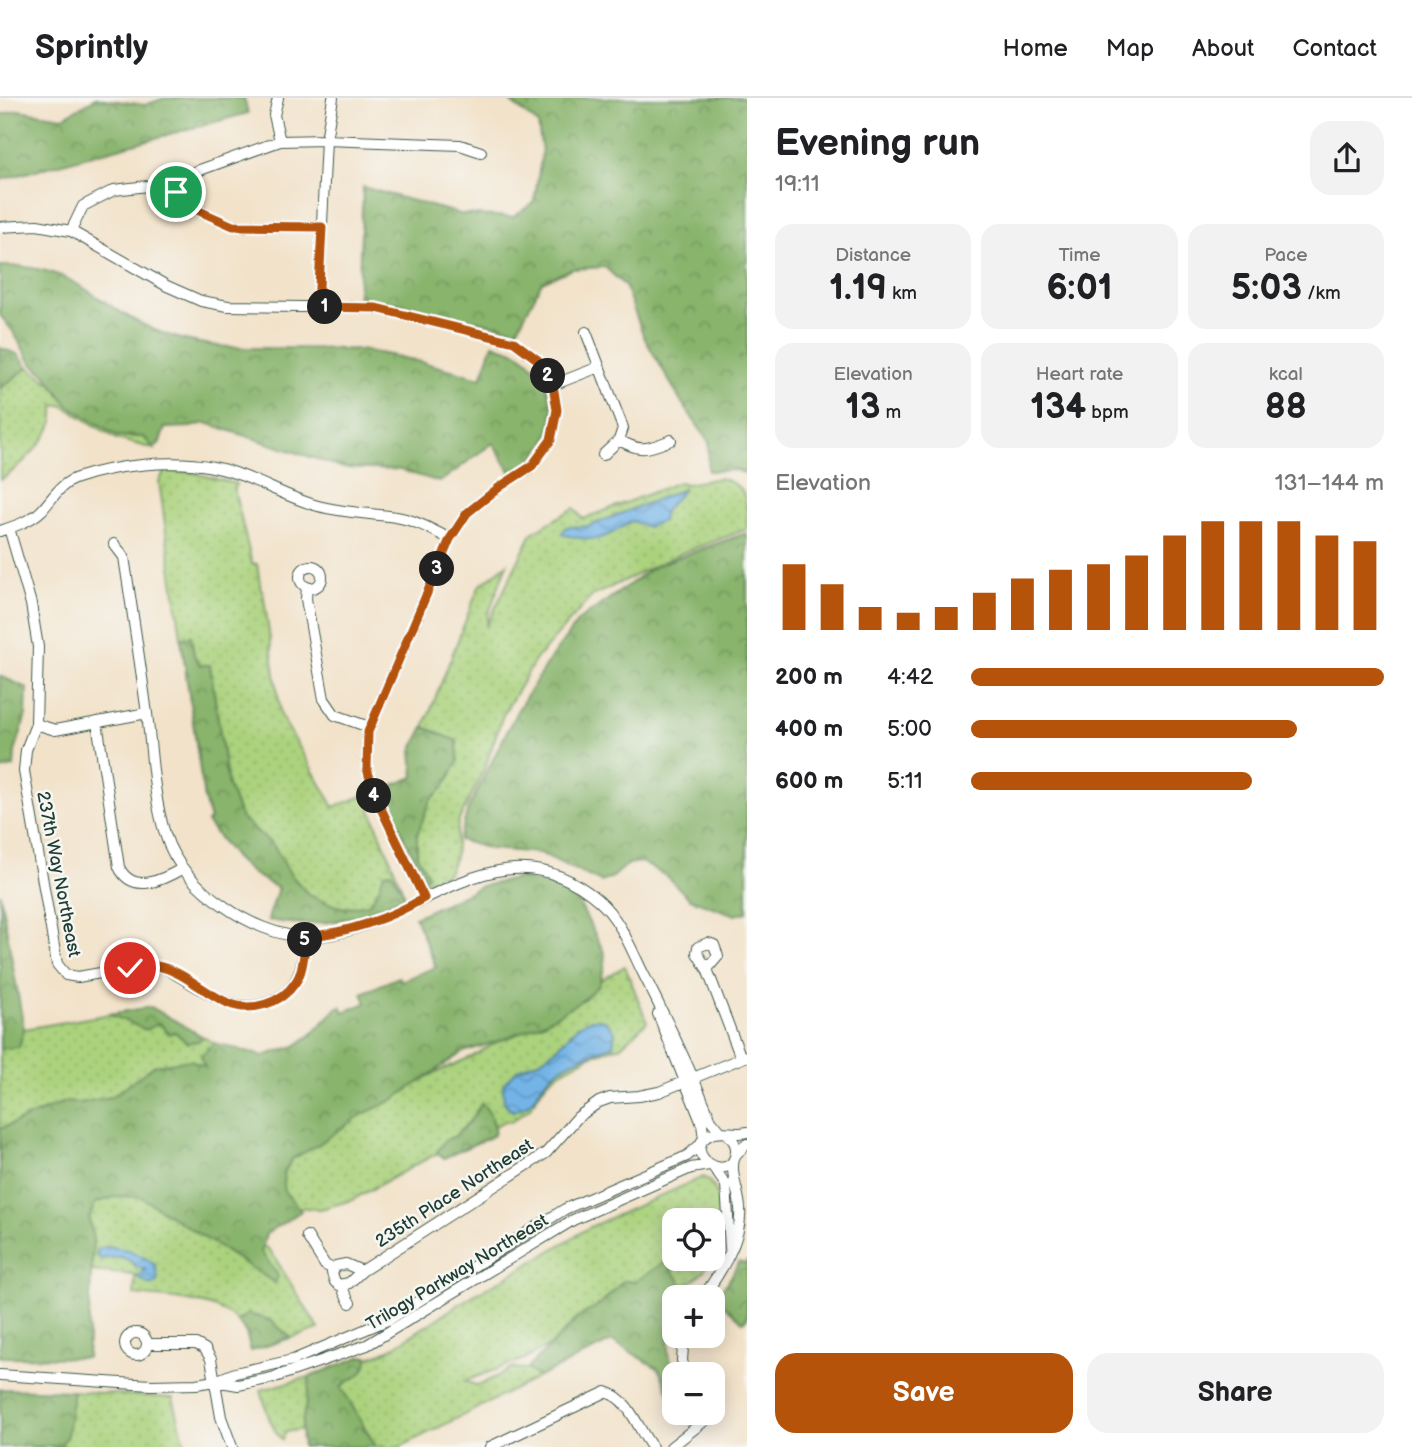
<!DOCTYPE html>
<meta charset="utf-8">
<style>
body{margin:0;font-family:"Balsamiq Sans",sans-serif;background:#f2f2f2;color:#202124;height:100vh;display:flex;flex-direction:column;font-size:26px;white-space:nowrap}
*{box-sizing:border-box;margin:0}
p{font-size:23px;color:#757577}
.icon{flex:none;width:38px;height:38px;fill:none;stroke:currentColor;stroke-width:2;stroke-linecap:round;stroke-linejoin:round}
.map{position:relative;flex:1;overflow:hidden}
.side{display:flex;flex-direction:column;background:#fff;width:665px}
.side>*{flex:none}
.controls{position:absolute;left:662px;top:1110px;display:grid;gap:14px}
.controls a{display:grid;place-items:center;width:63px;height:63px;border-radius:14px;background:#fff;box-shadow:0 4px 18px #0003;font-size:35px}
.pin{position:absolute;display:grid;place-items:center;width:60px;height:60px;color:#fff;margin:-30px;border:4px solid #fff;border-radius:50%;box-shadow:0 2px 7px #0007}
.km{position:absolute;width:35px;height:35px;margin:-18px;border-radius:50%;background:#222;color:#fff;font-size:19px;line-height:35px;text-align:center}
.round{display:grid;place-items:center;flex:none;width:74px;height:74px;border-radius:21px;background:#f2f2f2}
.overview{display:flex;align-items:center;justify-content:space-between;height:119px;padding:0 28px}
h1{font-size:38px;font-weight:700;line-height:52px}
.metrics{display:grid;grid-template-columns:repeat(3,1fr);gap:10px;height:119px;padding:7px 28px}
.metrics div{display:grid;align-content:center;border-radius:18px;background:#f2f2f2;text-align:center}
.metrics b{font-size:35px;font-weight:700}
.metrics small{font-size:19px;font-weight:400}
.metrics p{font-size:19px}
.chart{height:196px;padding:14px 28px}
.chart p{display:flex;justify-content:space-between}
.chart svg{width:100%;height:126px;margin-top:7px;stroke:#b45309;stroke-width:6}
.cta{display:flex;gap:14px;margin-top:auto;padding:14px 28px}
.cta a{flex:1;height:80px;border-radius:21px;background:#b45309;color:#fff;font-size:28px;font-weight:700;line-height:80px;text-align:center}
.cta a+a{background:#f2f2f2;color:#202124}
ul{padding:0 28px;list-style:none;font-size:23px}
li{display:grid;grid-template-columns:112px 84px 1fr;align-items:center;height:52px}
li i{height:18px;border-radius:9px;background:#b45309}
header{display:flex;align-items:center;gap:42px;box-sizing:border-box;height:98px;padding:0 35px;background:#fff;border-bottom:2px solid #e0e0e0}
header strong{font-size:33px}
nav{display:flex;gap:38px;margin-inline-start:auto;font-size:24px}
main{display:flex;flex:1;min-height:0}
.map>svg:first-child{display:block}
.green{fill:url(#green-dots);stroke:#658858;stroke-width:2}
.forest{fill:url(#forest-crowns);stroke:#547850;stroke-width:2}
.water{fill:url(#water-waves);stroke:#49788e;stroke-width:2}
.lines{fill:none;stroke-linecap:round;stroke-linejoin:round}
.minor-casing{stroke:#3f564a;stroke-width:12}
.minor{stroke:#fff;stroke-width:10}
.route-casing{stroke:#fff;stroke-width:14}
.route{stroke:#b45309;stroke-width:9}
.labels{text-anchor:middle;stroke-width:5;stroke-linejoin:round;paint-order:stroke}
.street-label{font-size:18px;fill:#1f3d34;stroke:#f6f6f2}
</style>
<header>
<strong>Sprintly</strong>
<nav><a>Home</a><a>Map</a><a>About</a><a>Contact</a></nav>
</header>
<main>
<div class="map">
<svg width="747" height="1349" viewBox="0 0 747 1349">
<defs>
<pattern id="green-dots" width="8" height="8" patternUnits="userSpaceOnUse" patternTransform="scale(1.75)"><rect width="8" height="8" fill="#abd27d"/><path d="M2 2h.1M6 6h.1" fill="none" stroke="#93b56d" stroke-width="1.8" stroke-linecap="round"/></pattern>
<pattern id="forest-crowns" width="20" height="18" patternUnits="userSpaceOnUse" patternTransform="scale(1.75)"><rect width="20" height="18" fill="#88b46c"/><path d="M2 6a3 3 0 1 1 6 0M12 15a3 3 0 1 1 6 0" fill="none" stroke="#6f945a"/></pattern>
<pattern id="water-waves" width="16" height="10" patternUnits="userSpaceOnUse" patternTransform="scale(1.75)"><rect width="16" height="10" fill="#73b4e7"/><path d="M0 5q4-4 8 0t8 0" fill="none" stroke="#5e94bc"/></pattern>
</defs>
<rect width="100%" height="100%" fill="#f6f6f2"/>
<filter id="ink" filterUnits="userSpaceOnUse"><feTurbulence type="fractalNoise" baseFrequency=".0143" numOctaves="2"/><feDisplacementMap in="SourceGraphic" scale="14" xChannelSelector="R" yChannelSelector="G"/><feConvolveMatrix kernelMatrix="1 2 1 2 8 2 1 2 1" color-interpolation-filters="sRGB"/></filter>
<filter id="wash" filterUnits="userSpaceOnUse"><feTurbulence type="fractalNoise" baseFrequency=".00686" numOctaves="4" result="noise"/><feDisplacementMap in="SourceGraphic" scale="28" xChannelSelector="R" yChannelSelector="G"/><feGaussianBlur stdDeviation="1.57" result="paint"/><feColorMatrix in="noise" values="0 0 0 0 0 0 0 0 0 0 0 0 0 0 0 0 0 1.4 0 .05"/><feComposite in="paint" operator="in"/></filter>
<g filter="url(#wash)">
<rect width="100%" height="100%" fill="#f2e2c9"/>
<path class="green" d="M28 269 53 287 68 307 118 338 144 339 154 351 117 341 62 307 54 308C54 313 55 319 53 324 46 344 17 372 0 382V285Z
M165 372 195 375 236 386 234 391 252 466H257L261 492 263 493 281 618 334 709 365 697 405 798C356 821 323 832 268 822L278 790 253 776 236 761 207 724 210 722 204 700 159 384Z
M719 380C747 387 747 399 747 431L684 454 592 498 536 561 503 617 484 672 458 724 455 759 448 775 426 784 420 781 406 727 439 635 424 629 479 488 507 466 488 517 486 529 532 435 574 410 583 421 679 384 686 386Z
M625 868 647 924 621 948 592 957 557 976 547 984 530 1010 511 1024 505 1023 428 1060 352 1102 321 1111 289 1109 278 1088 282 1056 384 998 473 958Z
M151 909 214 945 228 985 0 1054V929L24 931Z
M78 1069 205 1114 270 1152 319 1231 251 1253C249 1247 248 1238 244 1232 226 1200 167 1201 134 1197L135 1177 90 1173 76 1176Z
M703 1079C726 1091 721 1133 712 1153V1122H674V1160H709L704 1173 691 1184 590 1225 527 1260 465 1283 476 1287 482 1286 513 1270 527 1271 539 1279 400 1349H376L356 1316 320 1328 286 1334 282 1342C269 1327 266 1310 261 1292L309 1279V1284L389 1252 470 1199 519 1172 590 1129Z
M73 1293 173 1300 186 1349H20L19 1346Z"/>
<path class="forest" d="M96 0 145 7 165 0H244L248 15 0 82V17L18 12 63 19Z
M506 0H747V376L736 372 708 373 709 344 682 305 644 239 625 188 605 169 572 171 542 184 517 232 396 205 358 200 363 89 460 116 513 119 534 104 542 54 538 26Z
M0 168C76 166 90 203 150 230 215 260 286 246 356 252 398 256 439 269 481 280L493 246C500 249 507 250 514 253 546 268 564 315 544 346 536 359 525 368 512 376L493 345 440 384 400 372 344 370 206 325 191 329 165 330 160 344 154 351 144 339 118 338 68 307 45 276 31 265 14 235 0 217Z
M0 250 18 256 28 269 0 291Z
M747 435V814L735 817 690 801 666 778 641 764 628 766 613 779 601 784 540 755 490 751 459 742 468 711 517 613 548 564 578 523 657 467Z
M191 538 194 557 200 567H210L228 688 241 720 273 747 291 777 308 796 322 803 344 810 369 806 379 790 384 775 392 774 405 798C356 821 323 832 268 822L278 790 253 776 236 761 207 724 210 722 204 700 181 541Z
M0 578 27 590 26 617 15 654 14 669 0 672Z
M424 629 457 643 458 664 444 689 430 703 417 737V757L428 777 425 781 403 738 386 690 414 679 412 652Z
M520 780 565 788 581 809 605 856 604 870 599 887 584 901 545 924 508 940 463 954 393 1002 361 1017 316 1048 292 1061 283 1077 285 1094 301 1113 266 1136 261 1154 278 1178 275 1185 141 1099 118 1098 95 1105 89 1121 93 1141 87 1260 0 1259V1031L64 1004 79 1005 111 999 155 967 190 962 204 968 201 957 214 945 263 958 295 948 312 936 338 909 341 908 344 914 366 905 362 895 399 879 401 883 436 869 415 819 482 788Z
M0 795 24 931 19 949 0 951Z
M151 909 203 939 198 943 187 945 175 934 169 936 159 925 146 932 109 916Z
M482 1005C490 1015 496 1024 494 1037L444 1060 437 1054 445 1042 454 1039 469 1024Z
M747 1162V1220L743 1224 715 1199 728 1184 739 1164 745 1166Z
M666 1163 680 1183 685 1199H674V1221L668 1229 669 1256 674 1276V1307L659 1271 612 1243 539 1279 527 1271 579 1219 602 1205 623 1183H636Z
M248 1216 270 1222 290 1239 251 1253 246 1234 237 1223Z
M362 1258 369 1259C360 1286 356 1274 341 1289L376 1349H303C297 1324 310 1304 309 1279Z
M0 1291 73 1293 67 1337 61 1348 0 1349Z"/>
<path class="water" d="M684 391 664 413 662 423 648 429 632 423C602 442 599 445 565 437L562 435 566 429 589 428Z
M591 921 605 922 615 934 613 947C592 956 565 963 548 980 533 996 538 1006 512 1013L504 1004 503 986 518 971 541 962 557 950 578 928Z
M105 1149C124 1149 140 1155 155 1167L158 1181 155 1186H148L137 1179 146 1172 136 1169 131 1163 121 1159 100 1161 96 1156 98 1151Z"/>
</g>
<g filter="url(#ink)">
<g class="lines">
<g class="minor-casing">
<path id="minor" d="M278 0 274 17 280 43
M176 94 186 77 280 43 326 42 460 47 481 54
M0 129 37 127 71 133 167 188 201 203 228 208 376 210 514 244 538 262 553 287 557 311 551 342 532 368 501 388 467 415 450 441 368 634 367 670 374 696 424 800
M71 133 83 108 114 92 156 87 174 92 197 112 233 128 322 129
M318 209 326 42 333 0
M586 234 623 330 619 342 603 357
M553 287 599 269
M619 342C642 355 647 351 671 342
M9 430 31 506 38 549 36 626 26 652 24 673 57 866 66 877 78 879 146 867 165 870C181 879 216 902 232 906 242 909 254 909 264 906 299 896 302 871 306 839
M0 433C15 428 31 423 42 412 53 400 61 385 77 380 115 367 173 361 213 369 249 376 282 398 318 408 344 415 370 415 396 419 415 422 433 432 450 441
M114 446 124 459C132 511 140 563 147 616 152 655 153 697 165 736 174 766 198 791 224 808 246 824 279 839 307 839 412 837 496 715 598 802 619 820 630 848 642 873 667 922 690 971 711 1022L721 1034
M300 479a11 11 0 1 1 22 0a11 11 0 1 1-22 0Z
M307 489 306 501 324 601 335 617 369 629
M97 624 119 769C132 797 163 782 183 770
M36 626 55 632 147 615
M707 871 718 858 714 847 708 845 698 849 697 855 707 871 741 960
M658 916 702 1026 704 1041
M727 1036C733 1041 737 1046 736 1054 731 1090 679 1055 709 1037 720 1030 735 1038 747 1034
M736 1056 747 1046
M714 1070 726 1087 730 1150
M307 1138 325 1167 333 1171
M362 1173 346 1166 336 1168 332 1175 335 1184 339 1187 349 1185 362 1173 546 1055 578 1019 599 1004 610 1000 639 998 659 994 747 958
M343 1187 344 1194 350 1205
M703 1199C720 1175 743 1140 740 1110 739 1093 730 1077 734 1061
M125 1246a11 11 0 1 1 22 0a11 11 0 1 1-22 0Z
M684 1237 682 1262 685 1276
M147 1246H196L205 1251 211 1261 221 1319 232 1349
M0 1277 151 1287 196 1286 215 1283 235 1275 293 1262 390 1221 565 1111 687 1058 701 1046
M215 1283 238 1287 272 1280 367 1247 573 1122 691 1070 709 1067
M490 1349 606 1294C630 1301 637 1330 652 1349
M671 1349 708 1320 703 1314"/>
</g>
<use href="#minor" class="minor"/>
</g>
</g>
<g class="lines" filter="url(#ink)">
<g class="route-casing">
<path id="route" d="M130 870C139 868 148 866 157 868 182 872 204 895 228 905 251 915 282 905 295 885 304 873 304 853 306 839 349 834 387 822 424 800L374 696 367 670 368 634 450 441 467 415 501 388 532 368 551 342 557 312 553 287 549 280 538 262 514 244 376 210 318 209 322 129 233 128 197 112 176 94"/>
</g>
<use href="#route" class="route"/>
</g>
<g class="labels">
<g class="street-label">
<text transform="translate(59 776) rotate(79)" y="6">237th Way Northeast</text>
<text transform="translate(454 1095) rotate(-33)" y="6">235th Place Northeast</text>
<text transform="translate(457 1174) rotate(-31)" y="6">Trilogy Parkway Northeast</text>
</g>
</g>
</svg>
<div class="controls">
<a><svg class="icon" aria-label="locate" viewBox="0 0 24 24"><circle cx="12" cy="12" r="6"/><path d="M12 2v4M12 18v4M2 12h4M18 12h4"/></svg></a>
<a>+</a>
<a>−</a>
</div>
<div class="pin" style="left:176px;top:94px;background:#1e9e55"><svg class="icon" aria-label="arrive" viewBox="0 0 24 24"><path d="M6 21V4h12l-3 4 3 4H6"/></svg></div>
<div class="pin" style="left:130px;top:870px;background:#d93025"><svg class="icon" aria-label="check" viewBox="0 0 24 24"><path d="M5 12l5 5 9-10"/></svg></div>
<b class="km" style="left:325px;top:209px">1</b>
<b class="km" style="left:548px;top:278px">2</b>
<b class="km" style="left:437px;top:471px">3</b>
<b class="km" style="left:374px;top:698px">4</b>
<b class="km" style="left:305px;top:842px">5</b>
</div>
<section class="side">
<div class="overview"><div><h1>Evening run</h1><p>19:11</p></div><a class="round"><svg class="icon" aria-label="share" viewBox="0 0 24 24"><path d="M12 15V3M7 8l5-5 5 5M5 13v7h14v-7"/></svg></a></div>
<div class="metrics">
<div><p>Distance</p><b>1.19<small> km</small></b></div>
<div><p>Time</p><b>6:01</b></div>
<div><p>Pace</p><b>5:03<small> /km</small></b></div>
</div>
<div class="metrics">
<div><p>Elevation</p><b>13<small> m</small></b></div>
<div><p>Heart rate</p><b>134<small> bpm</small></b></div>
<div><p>kcal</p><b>88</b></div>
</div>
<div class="chart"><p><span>Elevation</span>131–144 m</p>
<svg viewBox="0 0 160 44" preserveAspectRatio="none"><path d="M5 44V21M15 44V28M25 44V36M35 44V38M45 44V36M55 44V31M65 44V26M75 44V23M85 44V21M95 44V18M105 44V11M115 44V6M125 44V6M135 44V6M145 44V11M155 44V13"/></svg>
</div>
<ul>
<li><b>200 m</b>4:42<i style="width:100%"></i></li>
<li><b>400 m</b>5:00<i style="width:79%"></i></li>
<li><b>600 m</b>5:11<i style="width:68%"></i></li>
</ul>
<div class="cta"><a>Save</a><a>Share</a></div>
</section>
</main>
